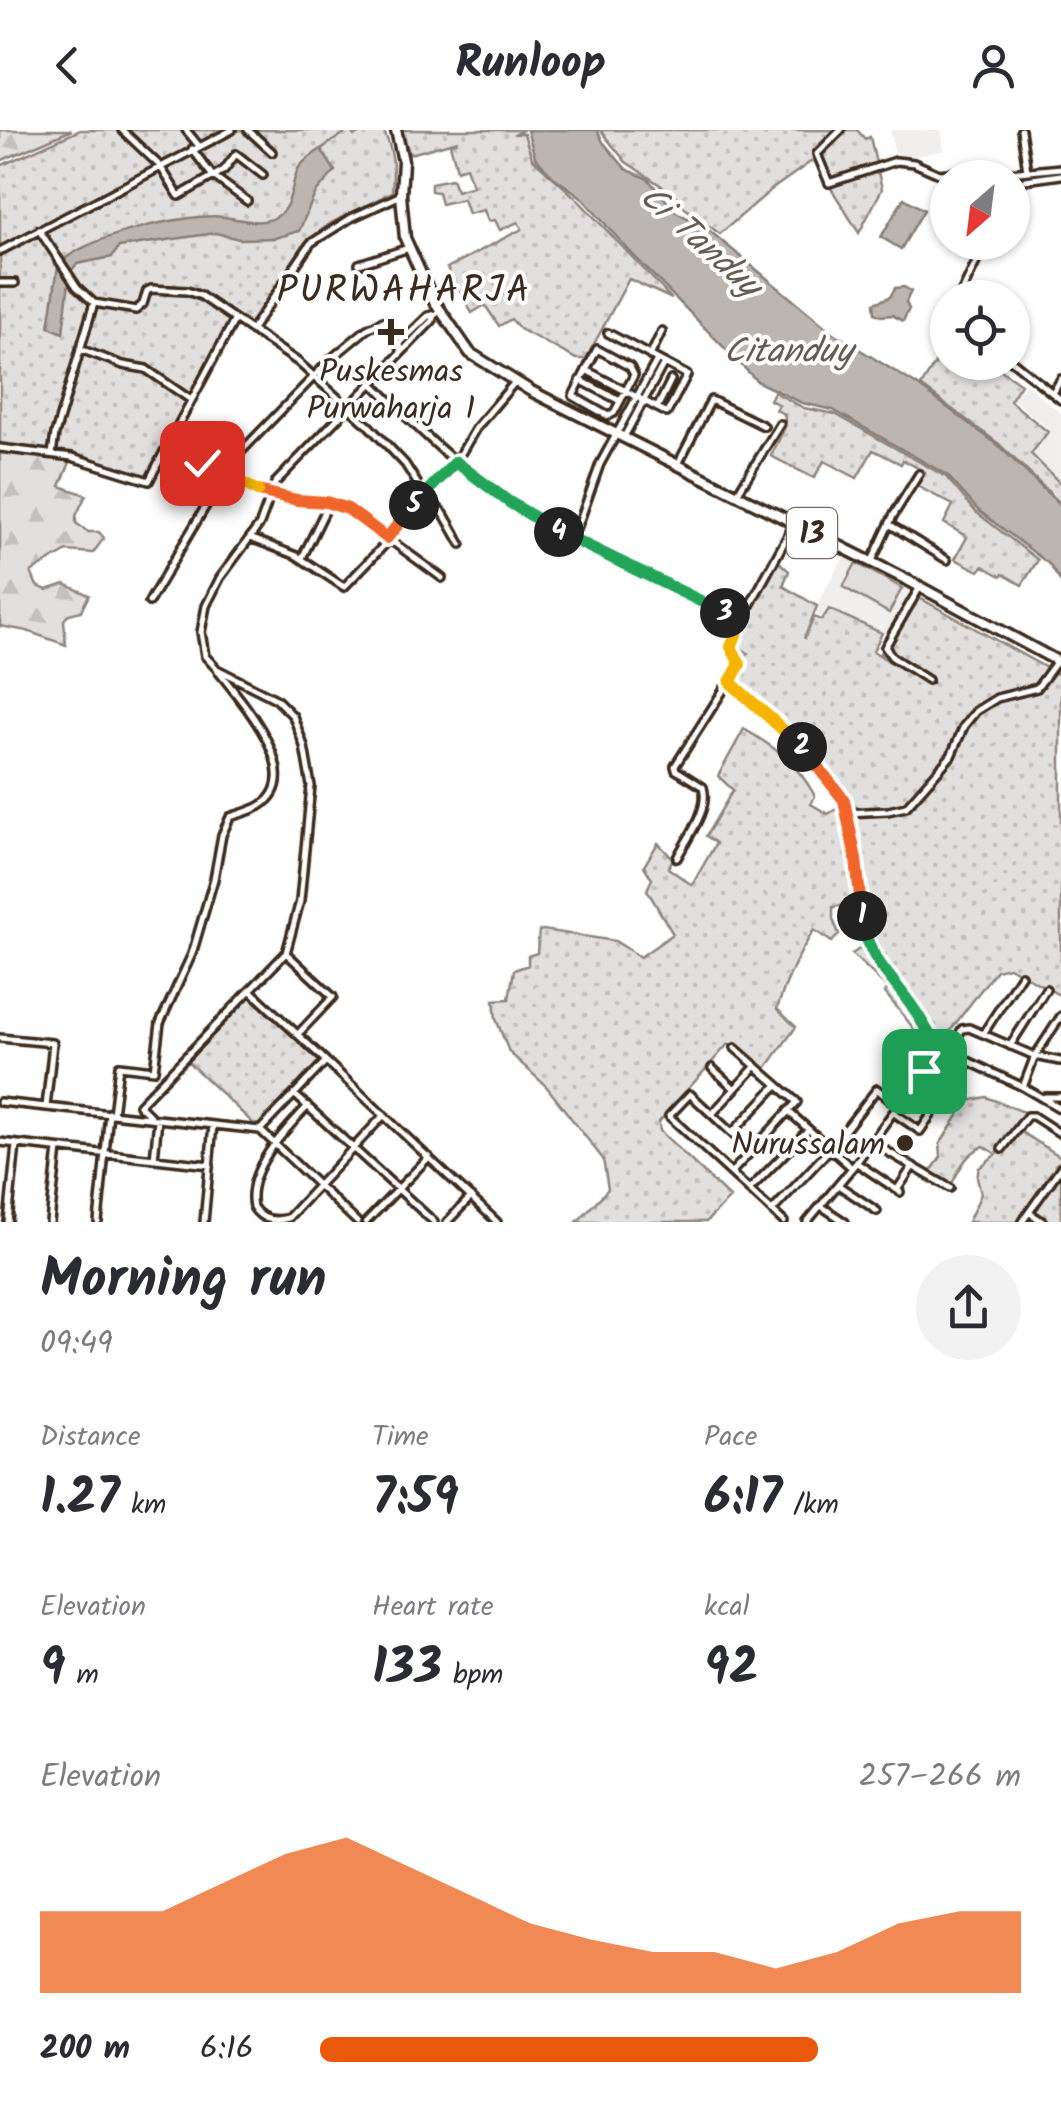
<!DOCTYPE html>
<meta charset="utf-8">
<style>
body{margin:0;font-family:Kalam,sans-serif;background:#f2f2f3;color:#2b2b33;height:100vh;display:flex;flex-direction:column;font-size:38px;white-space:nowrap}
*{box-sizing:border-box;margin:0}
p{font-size:32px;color:#7c7c81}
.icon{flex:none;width:55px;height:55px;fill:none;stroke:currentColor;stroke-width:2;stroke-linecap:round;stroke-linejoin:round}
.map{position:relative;height:1092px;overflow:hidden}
.panel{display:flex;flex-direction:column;background:#fff;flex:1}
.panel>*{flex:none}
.needle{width:65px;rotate:208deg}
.controls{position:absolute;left:930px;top:30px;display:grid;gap:20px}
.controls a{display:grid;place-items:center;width:100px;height:100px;border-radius:50%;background:#fff;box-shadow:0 2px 8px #0004;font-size:50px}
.pin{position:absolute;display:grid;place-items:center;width:85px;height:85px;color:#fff;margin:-42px;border-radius:20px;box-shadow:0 5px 15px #0006}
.km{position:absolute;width:50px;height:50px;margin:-25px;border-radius:50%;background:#222;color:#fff;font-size:28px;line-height:50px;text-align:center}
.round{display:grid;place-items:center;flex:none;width:105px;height:105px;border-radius:52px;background:#f2f2f3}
.overview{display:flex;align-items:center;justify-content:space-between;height:170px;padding:0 40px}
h1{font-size:55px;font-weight:700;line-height:75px}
.figures{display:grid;grid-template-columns:repeat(3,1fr);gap:15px;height:170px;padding:10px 40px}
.figures div{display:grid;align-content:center}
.figures b{font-size:50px;font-weight:700}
.figures small{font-size:28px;font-weight:400}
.figures p{font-size:28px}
.chart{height:280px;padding:20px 40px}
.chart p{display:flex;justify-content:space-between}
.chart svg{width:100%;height:180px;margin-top:10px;fill:#ea580c;opacity:.7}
ul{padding:0 40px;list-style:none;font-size:32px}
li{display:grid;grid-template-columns:160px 120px 1fr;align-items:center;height:75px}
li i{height:25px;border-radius:12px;background:#ea580c}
header{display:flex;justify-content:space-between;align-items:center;height:130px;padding:0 40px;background:#fff;font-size:45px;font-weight:700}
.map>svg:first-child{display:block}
.built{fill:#f1efee}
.grass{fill:url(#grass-dots);stroke:#8e857e;stroke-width:2.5}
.forest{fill:url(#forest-firs);stroke:#8e857e;stroke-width:2.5}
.garden{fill:#e2e0de;stroke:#8e857e;stroke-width:2.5}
.water{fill:#bcb6b3;stroke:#887e77;stroke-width:2.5}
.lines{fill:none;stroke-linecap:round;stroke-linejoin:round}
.stream{stroke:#887e77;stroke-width:2.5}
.minor-casing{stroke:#3b2a1e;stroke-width:12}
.trunk-casing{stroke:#3b2a1e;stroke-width:15}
.minor{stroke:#fff;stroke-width:5}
.trunk{stroke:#fff;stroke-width:8}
.split-1-casing{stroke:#fff;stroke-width:20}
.split-2-casing{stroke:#fff;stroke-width:20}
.split-3-casing{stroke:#fff;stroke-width:20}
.split-4-casing{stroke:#fff;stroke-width:20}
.split-5-casing{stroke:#fff;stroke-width:20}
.split-6-casing{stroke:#fff;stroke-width:20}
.split-7-casing{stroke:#fff;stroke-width:20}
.split-1{stroke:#22a559;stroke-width:12}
.split-2{stroke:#f0652b;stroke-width:12}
.split-3{stroke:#f5b400;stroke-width:12}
.split-4{stroke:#22a559;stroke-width:12}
.split-5{stroke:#22a559;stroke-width:12}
.split-6{stroke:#f0652b;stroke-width:12}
.split-7{stroke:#f5b400;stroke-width:12}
.poi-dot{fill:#3b2a1e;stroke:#fff;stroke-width:4}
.labels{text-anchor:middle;stroke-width:8;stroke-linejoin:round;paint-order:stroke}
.shield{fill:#fff;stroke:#766a62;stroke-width:2.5}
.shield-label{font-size:30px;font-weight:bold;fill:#3b2a1e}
.poi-label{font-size:32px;fill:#3b2a1e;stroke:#fff}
.water-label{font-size:35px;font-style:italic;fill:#685b52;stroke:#fff}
.quarter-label{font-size:38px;letter-spacing:2.5px;fill:#3b2a1e;stroke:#fff}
</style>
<header><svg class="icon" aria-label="back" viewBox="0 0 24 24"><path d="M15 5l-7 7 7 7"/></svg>Runloop<svg class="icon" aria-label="person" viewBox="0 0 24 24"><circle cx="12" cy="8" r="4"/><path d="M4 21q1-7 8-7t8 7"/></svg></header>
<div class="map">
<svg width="1061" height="1092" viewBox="0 0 1061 1092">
<defs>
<pattern id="grass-dots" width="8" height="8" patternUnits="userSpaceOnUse" patternTransform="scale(2.5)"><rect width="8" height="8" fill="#e2e0de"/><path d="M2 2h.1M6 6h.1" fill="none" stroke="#c3c0be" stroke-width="1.8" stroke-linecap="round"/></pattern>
<pattern id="forest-firs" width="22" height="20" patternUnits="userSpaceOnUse" patternTransform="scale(2.5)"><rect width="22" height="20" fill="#e2e0de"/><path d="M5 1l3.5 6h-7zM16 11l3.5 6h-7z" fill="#c3c0be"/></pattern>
</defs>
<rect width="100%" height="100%" fill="#fff"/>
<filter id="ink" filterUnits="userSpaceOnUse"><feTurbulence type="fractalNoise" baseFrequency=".01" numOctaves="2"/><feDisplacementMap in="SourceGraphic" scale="20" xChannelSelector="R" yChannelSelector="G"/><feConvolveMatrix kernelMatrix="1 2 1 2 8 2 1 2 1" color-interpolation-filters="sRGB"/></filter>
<g filter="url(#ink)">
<path class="built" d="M890 0H941L944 20 896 31Z
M1026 254 1061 283V351L1033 324 1051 301 1013 269Z
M844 425 916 460 890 504 830 480 824 488 813 483Z"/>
<path class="grass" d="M80 0H350L354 6 368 0H383C394 21 394 38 392 62L331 93 305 112 251 195 235 185 196 254 148 348 72 324 0 316V36Z
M401 0H523L516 4H524L532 28 576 68 672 169 629 149 586 229H576L520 199 511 189 499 196 485 175 472 183 447 138 522 99 518 92 500 100 495 90 488 91 484 80 468 84 463 69 441 74 438 62 431 61V53L452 49 457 61 473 56 466 37 457 40 450 14 458 11 410 24Z
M600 0H857L865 9 870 7 882 59 859 103 829 55 819 26 771 60 720 104 685 78 675 65 626 32Z
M947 214 948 232 991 233 1021 254 1010 271 1048 302 1031 324 1061 354V374L999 314 921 256Z
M774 262 804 278 835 284 946 347 976 382 1038 430 1022 455 1003 444 1001 446 983 436 979 441 955 429 967 407 944 393 953 375 917 356 925 342 903 330 901 334 873 320 857 348 824 331 814 348 771 326 786 295 784 284 776 280 779 275 770 270Z
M778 431 789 441 783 456 817 476 804 509 814 487 822 490 829 479 882 503 873 521 893 534 880 523 914 465 1061 546V866L1009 837 996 840 947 905 916 901 885 863 888 858 852 824 870 812 859 728 846 669 798 608 732 549 748 523 731 511Z
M744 599C776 618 797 633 815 666L811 674 828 684 840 677 858 773 833 777V789L839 804 832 812 814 800C797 826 786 850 777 879L796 897 762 944 728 914 659 992 660 1001 730 1068 706 1092H577L608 1059 603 1029 546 956 509 922 496 889 494 870 509 869 514 840 528 835V826L537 823 539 801 543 800 615 811 640 827 673 804 647 760 652 749 644 736 658 713 673 729 668 738 692 755 716 713 706 706 733 660 718 646Z
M249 866 319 931 257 997 187 931Z
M986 967 1029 984 1020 1001 1061 1027V1092H968L981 1064 977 1047 979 1038 996 1024 984 1016C965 1024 960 1038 951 1056L929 1044 941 1027 940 1014 967 971Z"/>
<path class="forest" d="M0 0H72L0 31Z
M0 322 71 330 60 356 86 365 76 386V393L88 402H99L104 408 93 423 67 421 31 442 37 456 47 460 65 454 89 465 81 481 69 484 64 490 66 515 27 501 0 496Z"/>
<path class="garden" d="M856 433 902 458 889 483 843 457Z"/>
<path class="water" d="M527 0H597L603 12 626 39 648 49 676 82 705 97 833 203 917 255 998 315 1061 376V452L1049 434 978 380 947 345 833 280 802 273 758 252 633 125 580 66 552 46 535 27Z
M321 19 335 41 315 64 299 101 275 108 239 109 216 103 119 117 112 127 77 134 70 142 63 203 49 197 58 136C77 108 189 82 224 87 241 89 259 96 276 87 292 78 291 54 298 39 302 31 313 25 321 19Z
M904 68 924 80 901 119 881 107Z
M904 157 911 161 906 172 909 179 903 191 892 185 881 186 875 183 874 173 890 167 895 158Z"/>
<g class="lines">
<path class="stream" d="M321 19 349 0"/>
<g class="minor-casing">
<path id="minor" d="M122 0 160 36 179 66 224 40 236 24 263 45
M186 0 199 16
M248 0 272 22
M841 0 817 24 829 53 896 31 914 33 939 44 996 38 1008 43 1061 38
M1021 0 1027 41
M192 19 212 45 247 71
M1025 50 1061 45
M39 100 77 157 94 173
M0 121 232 0
M359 134 409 118
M0 153H15
M959 168 980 124
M94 173 136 180 143 174 147 161 151 159 187 161 201 166 298 232 368 295 405 334 424 364 444 384 461 414
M252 199 311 113 351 88 401 65
M80 219 123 235 146 239 191 270
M597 219 630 237 634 245 614 283 608 286 573 266Z
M401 222 400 213 428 186 436 184
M650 226 662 201
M1012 231 1061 270
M586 240 667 283 687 245 608 203
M580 250 620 271
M371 252C419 300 470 350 528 385 596 427 670 457 742 490
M1053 263 1061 249
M657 278 671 250
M624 307 664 233
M168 314 235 189
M0 318 72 327 149 351 168 314 255 361 297 370 326 372 348 379 442 448
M52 324 55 304 94 173
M678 334 711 270 764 296
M737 364 780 294
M889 394 947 430
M250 408 297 426 344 457 388 411
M387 408 456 332 476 298 515 252
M573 410 600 334 657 230
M302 428 329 373
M871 433 893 386 919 344
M920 457 885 517 892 527 928 550
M149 472 233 330 332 228 367 199 383 191
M730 552 796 610 844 670 856 729 866 814 912 875 940 923
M846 683 888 681 906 677 951 626 964 596 976 581 997 568 1037 558 1057 531
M677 728C687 708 710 680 703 657L676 640 675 636 740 534 731 517 742 490 794 394
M286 823 333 867 298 904
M251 861 326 931
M983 904 1021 845
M0 908 53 913 46 977
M1010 916 1046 859
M950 921 962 899 969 898 1035 926 1023 957
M1060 931 1035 926 1061 886
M712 938 735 959
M294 964 434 1092
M1045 967H1061
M0 972 260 1000 357 1092
M308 976C285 1000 245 1041 253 1077 261 1090 274 1092 288 1088L384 985
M788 981 852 1038
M894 983 920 1001 968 931
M113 984 119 936 154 940 160 893 192 824 214 749 222 705 230 687C239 684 251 681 260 676 309 646 240 569 218 541
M712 984 756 936
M152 988 139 975 286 823 300 771 311 656 304 616 293 586 276 569 217 539 205 526 201 502 206 476 220 448 260 394 275 353 432 191 434 185
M260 1000 326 931 497 1092
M732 1003 777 955
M0 1012 210 1035
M871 1012 950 1058
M1002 1019 1027 986H1033L1061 1004
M751 1021 690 964 669 986 784 1092
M154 1029 158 989
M857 1033 900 1062
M731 1043 797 972 735 918
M838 1055 877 1081
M749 1060 808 1000
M897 1060 913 1036
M821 1076 845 1092
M772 1081 830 1019 877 959 898 977
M1030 1083 1043 1092
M8 1092 16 1015
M50 1092 58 1019
M98 1092 109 983
M204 1092 213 995
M366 1092 429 1027
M447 1092 471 1067
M807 1092 856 1033 933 928 949 922 1023 957 1061 979
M1022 1092 1061 1037"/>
</g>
<g class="trunk-casing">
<path id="trunk" d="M396 0 403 31 401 65 405 108 432 168 470 223 531 261 909 451 1061 533"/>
</g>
<use href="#minor" class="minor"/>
<use href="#trunk" class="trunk"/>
</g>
</g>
<g class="lines" filter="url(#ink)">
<g class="split-1-casing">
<path id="split-1" d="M862 786C866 827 889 843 911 875 922 890 931 907 940 924L924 941"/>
</g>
<g class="split-2-casing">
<path id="split-2" d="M802 617 844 670 856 729 862 786"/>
</g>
<g class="split-3-casing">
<path id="split-3" d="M725 483 742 490 731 517 740 534 730 552 802 617"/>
</g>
<g class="split-4-casing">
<path id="split-4" d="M559 402 725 483"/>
</g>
<g class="split-5-casing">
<path id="split-5" d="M414 375 456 332 509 372 559 402"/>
</g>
<g class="split-6-casing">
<path id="split-6" d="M258 361 297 370 326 372 348 379 387 408 414 375"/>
</g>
<g class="split-7-casing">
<path id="split-7" d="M202 333 258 361"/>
</g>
<use href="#split-1" class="split-1"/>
<use href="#split-2" class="split-2"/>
<use href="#split-3" class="split-3"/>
<use href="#split-4" class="split-4"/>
<use href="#split-5" class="split-5"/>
<use href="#split-6" class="split-6"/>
<use href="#split-7" class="split-7"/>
</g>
<g class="poi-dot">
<path d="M386 187h10v10h10v10h-10v10h-10v-10h-10v-10h10z"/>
<circle cx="905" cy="1013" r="10"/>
</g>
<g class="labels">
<rect class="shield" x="787" y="378" width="50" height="50" rx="8"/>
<g class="shield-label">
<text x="812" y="413">13</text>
</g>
<g class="poi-label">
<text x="391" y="251">Puskesmas<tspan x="391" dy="37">Purwaharja 1</tspan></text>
<text x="885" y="1024" text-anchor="end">Nurussalam</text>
</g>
<g class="water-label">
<text transform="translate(701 110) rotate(42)" y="12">Ci Tanduy</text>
<text x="788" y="232">Citanduy</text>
</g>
<g class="quarter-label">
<text x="404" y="172">PURWAHARJA</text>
</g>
</g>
</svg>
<div class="controls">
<a><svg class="needle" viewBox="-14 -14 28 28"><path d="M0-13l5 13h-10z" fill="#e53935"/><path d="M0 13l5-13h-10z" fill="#7c7c81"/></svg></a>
<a><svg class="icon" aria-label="locate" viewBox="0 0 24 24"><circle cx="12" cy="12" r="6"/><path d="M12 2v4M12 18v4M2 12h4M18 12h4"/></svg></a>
</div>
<div class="pin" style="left:924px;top:941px;background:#1e9e55"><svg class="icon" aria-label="arrive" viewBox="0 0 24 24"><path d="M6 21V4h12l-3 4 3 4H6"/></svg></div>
<div class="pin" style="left:202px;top:333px;background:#d93025"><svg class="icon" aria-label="check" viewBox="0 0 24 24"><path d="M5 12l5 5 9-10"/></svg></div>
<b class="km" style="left:862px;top:786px">1</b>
<b class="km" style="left:802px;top:617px">2</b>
<b class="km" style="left:725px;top:483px">3</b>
<b class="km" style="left:559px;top:402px">4</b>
<b class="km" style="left:414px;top:375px">5</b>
</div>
<section class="panel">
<div class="overview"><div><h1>Morning run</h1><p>09:49</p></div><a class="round"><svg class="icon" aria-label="share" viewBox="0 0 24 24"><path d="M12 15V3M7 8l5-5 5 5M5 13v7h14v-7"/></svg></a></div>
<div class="figures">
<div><p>Distance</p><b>1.27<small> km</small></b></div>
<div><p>Time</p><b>7:59</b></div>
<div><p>Pace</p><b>6:17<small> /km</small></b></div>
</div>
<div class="figures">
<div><p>Elevation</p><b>9<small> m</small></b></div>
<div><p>Heart rate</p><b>133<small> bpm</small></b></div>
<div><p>kcal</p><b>92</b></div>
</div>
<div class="chart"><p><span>Elevation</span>257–266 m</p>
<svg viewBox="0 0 160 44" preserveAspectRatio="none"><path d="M0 44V24L10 24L20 24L30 17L40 10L50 6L60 13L70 20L80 27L90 31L100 34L110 34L120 38L130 34L140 27L150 24L160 24V44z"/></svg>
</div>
<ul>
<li><b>200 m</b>6:16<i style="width:71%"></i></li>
</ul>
</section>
